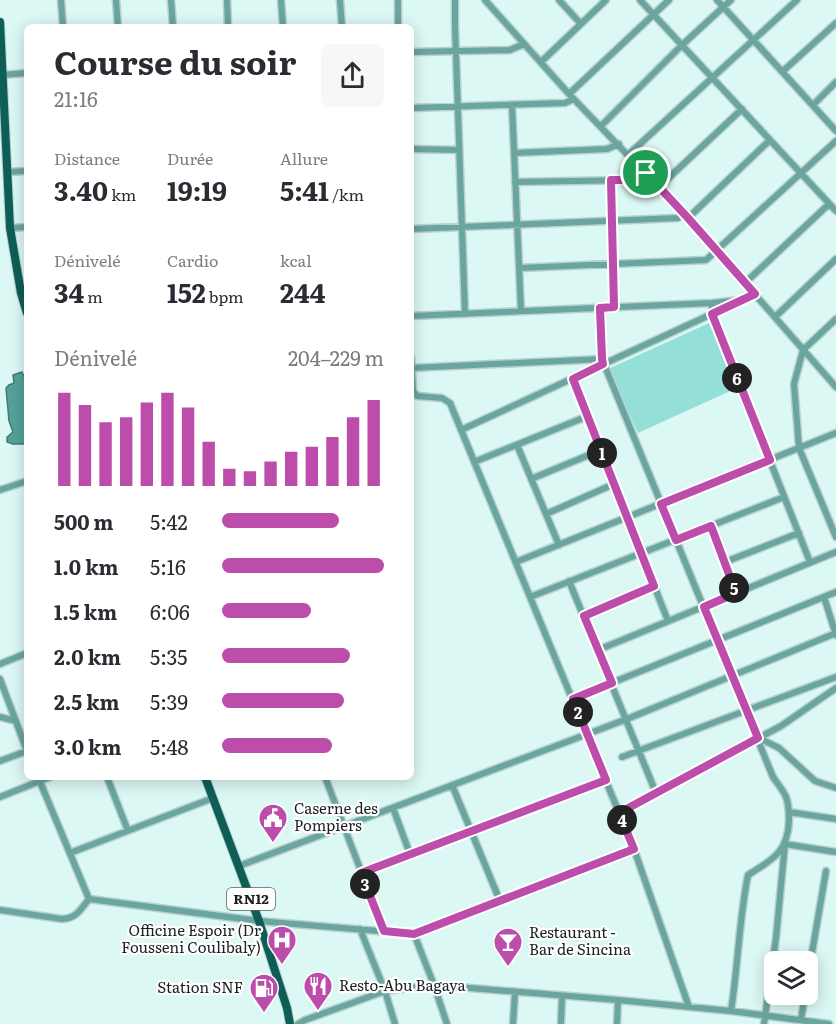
<!DOCTYPE html>
<html lang="fr">
<meta charset="utf-8">
<style>
body{margin:0;font-family:Literata,serif;background:#f7f7f7;color:#2b2b33;height:100vh;display:flex;flex-direction:column;font-size:22px;white-space:nowrap}
*{box-sizing:border-box;margin:0}
p{font-size:20px;color:#7c7c81}
.icon{flex:none;width:33px;height:33px;fill:none;stroke:currentColor;stroke-width:2;stroke-linecap:round;stroke-linejoin:round}
.map{position:relative;flex:1;overflow:hidden}
.sheet{position:absolute;left:24px;top:24px;width:390px;height:756px;display:flex;flex-direction:column;background:#fff;border-radius:9px;box-shadow:0 3px 15px #0003}
.sheet>*{flex:none}
.tools{position:absolute;left:764px;top:951px;display:grid;gap:12px}
.tools a{display:grid;place-items:center;width:54px;height:54px;border-radius:9px;background:#fff;box-shadow:0 3px 15px #0003;font-size:30px}
.pin{position:absolute;display:grid;place-items:center;width:51px;height:51px;color:#fff;margin:-26px;border:3px solid #fff;border-radius:50%;box-shadow:0 2px 6px #0007}
.km{position:absolute;width:30px;height:30px;margin:-15px;border-radius:50%;background:#222;color:#fff;font-size:16px;line-height:30px;text-align:center}
.round{display:grid;place-items:center;flex:none;width:63px;height:63px;border-radius:9px;background:#f7f7f7}
.overview{display:flex;align-items:center;justify-content:space-between;height:102px;padding:0 30px}
h1{font-size:33px;font-weight:700;line-height:45px}
.stats{display:grid;grid-template-columns:repeat(3,1fr);gap:9px;height:102px;padding:6px 30px}
.stats div{display:grid;align-content:center}
.stats b{font-size:26px;font-weight:700}
.stats small{font-size:16px;font-weight:400}
.stats p{font-size:16px}
.chart{height:168px;padding:12px 30px}
.chart p{display:flex;justify-content:space-between}
.chart svg{width:100%;height:108px;margin-top:6px;stroke:#bc4daa;stroke-width:6}
ul{padding:0 30px;list-style:none;font-size:20px}
li{display:grid;grid-template-columns:96px 72px 1fr;align-items:center;height:45px}
li i{height:15px;border-radius:8px;background:#bc4daa}
.map>svg:first-child{display:block}
.green{fill:#94e0d8}
.water{fill:#53a29a;stroke:#417c76;stroke-width:1.5}
.lines{fill:none;stroke-linecap:round;stroke-linejoin:round}
.minor-casing{stroke:#b9d1ce;stroke-width:9}
.major-casing{stroke:#b9d1ce;stroke-width:10}
.minor{stroke:#6aa59f;stroke-width:6}
.major{stroke:#0f5d57;stroke-width:8}
.route-casing{stroke:#fff;stroke-width:12}
.route{stroke:#bc4daa;stroke-width:8}
.labels{text-anchor:middle;stroke-width:4.5;stroke-linejoin:round;paint-order:stroke}
.shield{fill:#fefefe;stroke:#5d6463;stroke-width:1.5}
.shield-label{font-size:14px;font-weight:bold;fill:#182221}
.poi-label{font-size:15px;fill:#182221;stroke:#fefefe;text-anchor:start}
</style>
<div class="map">
<svg width="836" height="1024" viewBox="0 0 836 1024">
<rect width="100%" height="100%" fill="#dcf8f4"/>
<path class="green" d="M709 323 739 387 638 433 608 369Z"/>
<path class="water" d="M22 372C28 384 27 388 25 400 25 406 26 405 27 410 29 421 27 433 24 444H13L7 442V437L13 432 9 421 6 388 9 385 14 383 13 375Z"/>
<g class="lines">
<g class="minor-casing">
<path id="minor" d="M61 0 63 27
M116 0 118 27
M171 0 173 27
M227 0 228 27
M281 0 283 27
M340 0 342 27
M398 0V27
M455 0V26L465 314
M485 0 569 94 688 218 836 387
M559 0 581 24
M640 0 836 211
M717 0 836 131
M411 52 510 50 524 44
M541 62 606 0
M782 72 836 23
M2 75 27 73
M569 94 669 0
M512 105 521 311
M813 105 836 82
M411 108 565 103 574 99
M601 126 682 45 731 0
M411 149 459 150
M514 153 607 149 619 144
M629 154 797 0
M7 172 27 171
M611 180 614 307
M515 182 635 180 646 173
M659 187 742 109
M688 218 770 140
M10 228 27 227
M411 229 678 218
M519 268 706 260 836 141
M745 283 829 204
M712 303V314L810 562
M600 308 602 359 604 364 773 777C777 783 783 790 786 797 789 804 789 813 789 821 788 852 772 860 748 875 739 920 738 966 731 1011
M411 316 712 303 741 300
M775 317 836 259
M836 319 803 350 794 384 799 448 836 537
M411 357 413 391 417 396 442 398 450 403 634 849 689 1007
M411 368 603 359
M573 379 668 621
M461 430 755 294
M517 445 559 545
M474 462 588 416
M531 479 601 450
M0 490 27 481
M546 514 614 484
M711 526 736 593
M516 562 836 433
M725 562 799 533
M569 581 656 793
M530 597 784 497
M824 597 836 635
M584 616 654 586
M598 650 836 552
M0 664 27 653
M0 679 27 751
M572 699 836 592
M0 717 16 721
M759 738 779 748 815 781 836 788
M622 757 836 677
M0 761 27 751
M38 777 89 899
M107 777 128 831
M325 777 384 931
M452 785 500 901
M0 797 50 777
M393 808 410 854
M789 812 836 819
M619 813 781 726 836 688
M70 853 213 798
M239 866 627 719 836 633
M361 872 606 780
M89 899 259 921 414 934 634 849
M0 910 62 919C77 918 80 910 89 899
M360 929 385 991 395 1024
M414 934 434 985 447 1024
M807 982 826 871
M801 1020 805 994
M298 1024 305 1020 385 991 434 985 618 1000 731 1011 829 1024
M513 1024 515 992
M561 1024 562 996
M617 1024 618 1000
M764 1024 776 938 785 844 836 852"/>
</g>
<g class="major-casing">
<path id="major" d="M0 22 10 228 21 293 27 313
M205 777 259 921 287 1008 290 1024"/>
</g>
<use href="#minor" class="minor"/>
<use href="#major" class="major"/>
</g>
<g class="lines">
<g class="route-casing">
<path id="route" d="M646 173 688 218 755 294 712 314 770 460 661 504 676 540 711 526 736 593 704 607 758 738 619 813 634 849 414 934 384 931 361 873 606 780 573 699 612 683 584 616 654 586 573 379 603 364 602 359 600 308 614 307 611 180H635Z"/>
</g>
<use href="#route" class="route"/>
</g>
<defs>
<g id="civic-pin" transform="scale(1.5)"><path d="M0 17L-7.5 6A9.5 9.5 0 1 1 7.5 6Z" fill="#bc4daa" stroke="#fefefe"/><path d="M-.6-6.5H3V-4.5H.6V-3L4-1V1h2V6H-6V1h2V-1L-.6-3ZM-1.2 2.5V6h2.4V2.5Z" fill="#fff"/></g>
<g id="hospital-pin" transform="scale(1.5)"><path d="M0 17L-7.5 6A9.5 9.5 0 1 1 7.5 6Z" fill="#bc4daa" stroke="#fefefe"/><path d="M-5-5h3v3.5h4V-5h3V5h-3V1.5h-4V5h-3Z" fill="#fff"/></g>
<g id="bar-pin" transform="scale(1.5)"><path d="M0 17L-7.5 6A9.5 9.5 0 1 1 7.5 6Z" fill="#bc4daa" stroke="#fefefe"/><path d="M-6-5H6L.8 .8V4.5H3.5V6h-7V4.5H-.8V.8Z" fill="#fff"/></g>
<g id="restaurant-pin" transform="scale(1.5)"><path d="M0 17L-7.5 6A9.5 9.5 0 1 1 7.5 6Z" fill="#bc4daa" stroke="#fefefe"/><path d="M-5-6h1v4h1v-4h1v4h1v-4h1v5L-1.5 .5V6h-2V.5L-5-1ZM5-6V6H3V1.5H1.5Q1.5-4 5-6Z" fill="#fff"/></g>
<g id="fuel-pin" transform="scale(1.5)"><path d="M0 17L-7.5 6A9.5 9.5 0 1 1 7.5 6Z" fill="#bc4daa" stroke="#fefefe"/><path d="M-5.5-6h7V0h2V4h1.3V-2.5L3-4.5l.8-.8L6-3V5H2.5V1h-1V6h-7ZM-4.2-4.7v3.2H.2V-4.7Z" fill="#fff"/></g>
</defs>
<g fill-rule="evenodd">
<use href="#civic-pin" x="273" y="818"/>
<use href="#hospital-pin" x="282" y="940"/>
<use href="#bar-pin" x="508" y="942"/>
<use href="#restaurant-pin" x="318" y="986"/>
<use href="#fuel-pin" x="264" y="988"/>
</g>
<g class="labels">
<rect class="shield" x="227" y="888" width="48" height="22" rx="4.5"/>
<g class="shield-label">
<text x="251" y="904">RN12</text>
</g>
<g class="poi-label">
<text x="294" y="814">Caserne des<tspan x="294" dy="17">Pompiers</tspan></text>
<text x="261" y="936" text-anchor="end">Officine Espoir (Dr<tspan x="261" dy="17">Fousseni Coulibaly)</tspan></text>
<text x="529" y="938">Restaurant -<tspan x="529" dy="17">Bar de Sincina</tspan></text>
<text x="339" y="991">Resto-Abu Bagaya</text>
<text x="243" y="993" text-anchor="end">Station SNF</text>
</g>
</g>
</svg>
<div class="tools">
<a><svg class="icon" aria-label="layers" viewBox="0 0 24 24"><path d="M12 4l9 5-9 5-9-5zM3 14l9 5 9-5"/></svg></a>
</div>
<div class="pin" style="left:646px;top:173px;background:#1e9e55"><svg class="icon" aria-label="arrive" viewBox="0 0 24 24"><path d="M6 21V4h12l-3 4 3 4H6"/></svg></div>
<b class="km" style="left:602px;top:453px">1</b>
<b class="km" style="left:578px;top:712px">2</b>
<b class="km" style="left:365px;top:884px">3</b>
<b class="km" style="left:622px;top:820px">4</b>
<b class="km" style="left:734px;top:588px">5</b>
<b class="km" style="left:737px;top:378px">6</b>
<section class="sheet">
<div class="overview"><div><h1>Course du soir</h1><p>21:16</p></div><a class="round"><svg class="icon" aria-label="share" viewBox="0 0 24 24"><path d="M12 15V3M7 8l5-5 5 5M5 13v7h14v-7"/></svg></a></div>
<div class="stats">
<div><p>Distance</p><b>3.40<small> km</small></b></div>
<div><p>Durée</p><b>19:19</b></div>
<div><p>Allure</p><b>5:41<small> /km</small></b></div>
</div>
<div class="stats">
<div><p>Dénivelé</p><b>34<small> m</small></b></div>
<div><p>Cardio</p><b>152<small> bpm</small></b></div>
<div><p>kcal</p><b>244</b></div>
</div>
<div class="chart"><p><span>Dénivelé</span>204–229 m</p>
<svg viewBox="0 0 160 44" preserveAspectRatio="none"><path d="M5 44V6M15 44V11M25 44V18M35 44V16M45 44V10M55 44V6M65 44V12M75 44V26M85 44V37M95 44V38M105 44V34M115 44V30M125 44V28M135 44V24M145 44V16M155 44V9"/></svg>
</div>
<ul>
<li><b>500 m</b>5:42<i style="width:72%"></i></li>
<li><b>1.0 km</b>5:16<i style="width:100%"></i></li>
<li><b>1.5 km</b>6:06<i style="width:55%"></i></li>
<li><b>2.0 km</b>5:35<i style="width:79%"></i></li>
<li><b>2.5 km</b>5:39<i style="width:75%"></i></li>
<li><b>3.0 km</b>5:48<i style="width:68%"></i></li>
</ul>
</section>
</div>
